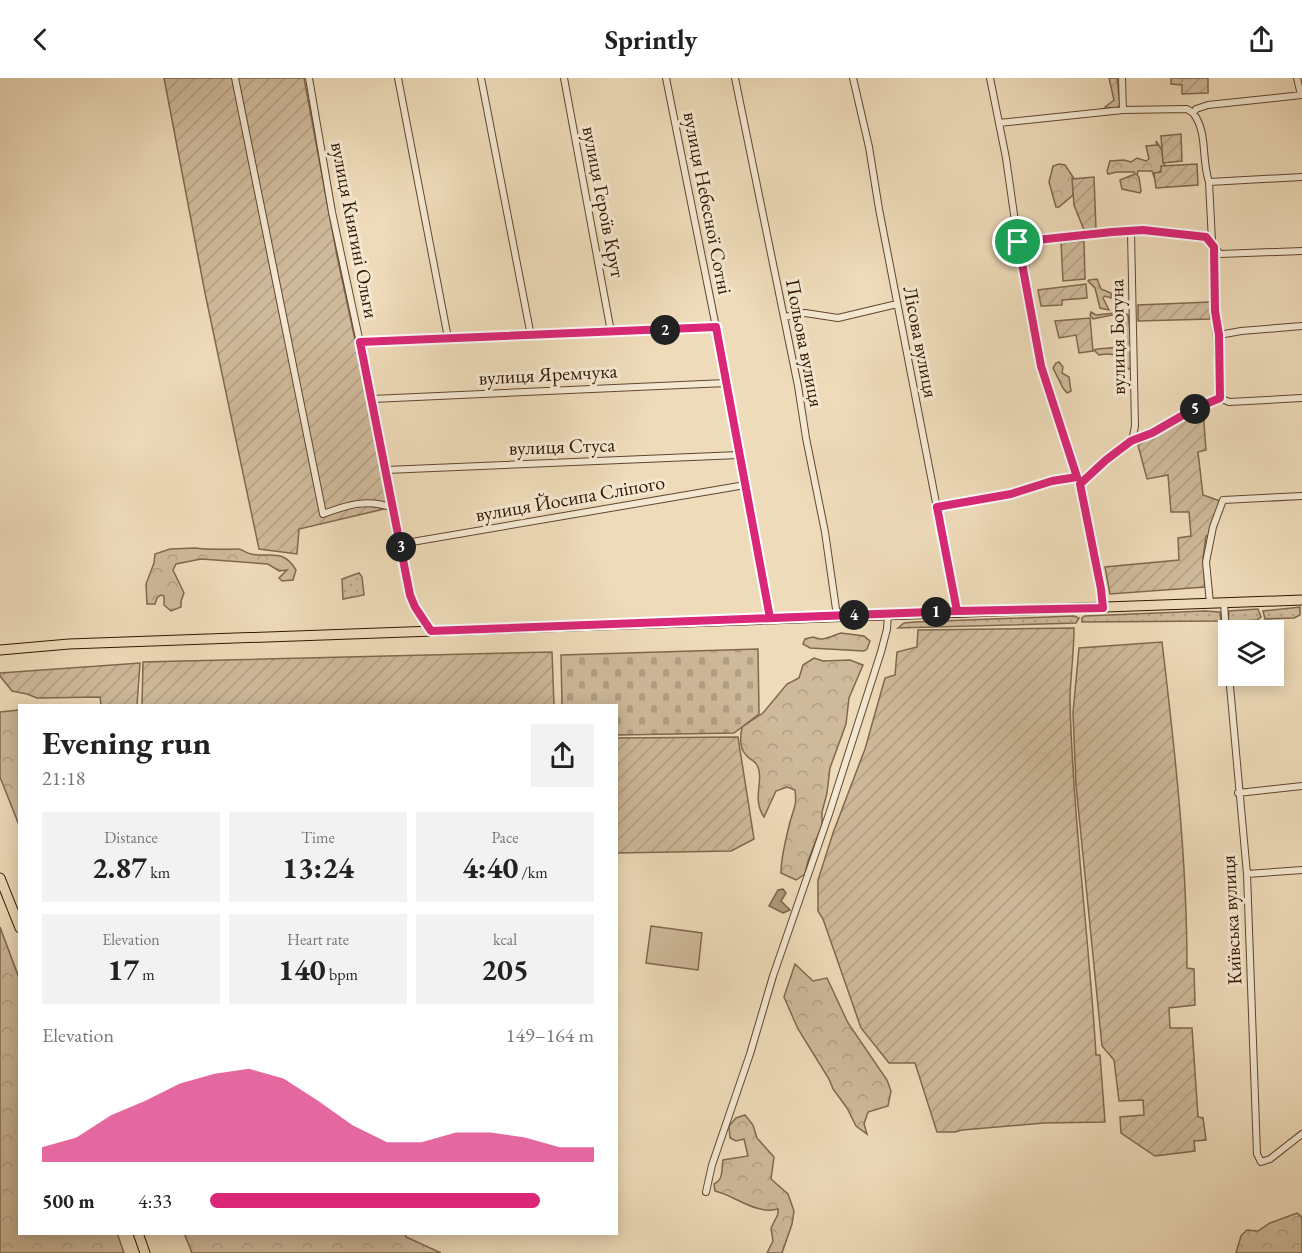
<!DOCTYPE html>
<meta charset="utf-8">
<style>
body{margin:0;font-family:"EB Garamond",serif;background:#f2f2f2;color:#222;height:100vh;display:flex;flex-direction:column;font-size:22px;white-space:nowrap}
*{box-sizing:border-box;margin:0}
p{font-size:20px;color:#767676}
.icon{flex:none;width:33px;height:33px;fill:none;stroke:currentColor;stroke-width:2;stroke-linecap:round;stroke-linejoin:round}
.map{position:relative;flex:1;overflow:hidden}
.drawer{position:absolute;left:18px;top:626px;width:600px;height:531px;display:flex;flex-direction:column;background:#fff;border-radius:0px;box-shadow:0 3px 15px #0003}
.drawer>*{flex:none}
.fabs{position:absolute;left:1218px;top:542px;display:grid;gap:12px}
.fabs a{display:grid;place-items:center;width:66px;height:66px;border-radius:0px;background:#fff;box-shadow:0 3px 15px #0003;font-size:30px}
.pin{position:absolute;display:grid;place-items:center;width:51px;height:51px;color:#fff;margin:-26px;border:3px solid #fff;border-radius:50%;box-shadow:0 2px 6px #0007}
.km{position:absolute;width:30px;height:30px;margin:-15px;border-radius:50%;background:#222;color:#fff;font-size:16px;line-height:30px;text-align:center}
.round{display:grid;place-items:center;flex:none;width:63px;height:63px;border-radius:0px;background:#f2f2f2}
.head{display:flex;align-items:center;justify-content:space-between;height:102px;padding:0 24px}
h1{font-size:33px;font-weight:700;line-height:45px}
.stats{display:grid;grid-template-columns:repeat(3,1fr);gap:9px;height:102px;padding:6px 24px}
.stats div{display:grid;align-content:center;border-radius:0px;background:#f2f2f2;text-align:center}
.stats b{font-size:30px;font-weight:700}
.stats small{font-size:16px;font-weight:400}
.stats p{font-size:16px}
.chart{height:168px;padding:12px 24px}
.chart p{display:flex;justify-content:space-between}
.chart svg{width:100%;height:108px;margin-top:6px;fill:#db2777;opacity:.7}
ul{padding:0 24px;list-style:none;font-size:20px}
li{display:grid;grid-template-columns:96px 72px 1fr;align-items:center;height:45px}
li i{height:15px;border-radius:8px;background:#db2777}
header{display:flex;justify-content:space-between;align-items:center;height:78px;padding:0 24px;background:#fff;font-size:27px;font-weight:700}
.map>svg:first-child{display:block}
.grass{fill:url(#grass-dots);stroke:#80674d;stroke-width:1.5}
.forest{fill:url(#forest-crowns);stroke:#80674d;stroke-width:1.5}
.cemetery{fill:url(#cemetery-stones);stroke:#80674d;stroke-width:1.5}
.park{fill:#ceb99a;stroke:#80674d;stroke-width:1.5}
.garden{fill:url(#garden-furrows);stroke:#80674d;stroke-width:1.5}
.water{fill:url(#water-ripples);stroke:#7c6449;stroke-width:1.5}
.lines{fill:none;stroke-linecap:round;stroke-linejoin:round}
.street-casing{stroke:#61462e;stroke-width:8}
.primary-casing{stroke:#321500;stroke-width:11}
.street{stroke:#f4e8d2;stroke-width:6}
.primary{stroke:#eedbb9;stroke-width:9}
.route-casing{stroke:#fff;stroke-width:12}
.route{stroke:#db2777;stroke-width:8}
.labels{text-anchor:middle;stroke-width:6;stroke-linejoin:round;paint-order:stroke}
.street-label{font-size:20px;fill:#321500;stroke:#f4e8d2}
</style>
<header><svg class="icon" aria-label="back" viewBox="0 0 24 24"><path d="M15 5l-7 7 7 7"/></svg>Sprintly<svg class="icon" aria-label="share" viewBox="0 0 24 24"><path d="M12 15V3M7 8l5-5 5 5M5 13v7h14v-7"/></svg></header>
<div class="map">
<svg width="1302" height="1175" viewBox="0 0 1302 1175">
<defs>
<pattern id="grass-dots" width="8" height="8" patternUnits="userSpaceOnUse" patternTransform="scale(1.5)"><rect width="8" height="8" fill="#ceb99a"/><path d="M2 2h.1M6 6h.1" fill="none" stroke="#b19e83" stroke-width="1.8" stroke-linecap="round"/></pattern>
<pattern id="forest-crowns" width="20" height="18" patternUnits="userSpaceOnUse" patternTransform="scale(1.5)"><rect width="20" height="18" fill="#ceb99a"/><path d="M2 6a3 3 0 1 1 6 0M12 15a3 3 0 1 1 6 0" fill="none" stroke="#b19e83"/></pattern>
<pattern id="cemetery-stones" width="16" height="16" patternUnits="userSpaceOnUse" patternTransform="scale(1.5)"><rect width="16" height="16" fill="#ceb99a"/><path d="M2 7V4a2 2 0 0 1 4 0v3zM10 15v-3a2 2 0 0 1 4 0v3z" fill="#b19e83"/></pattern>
<pattern id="garden-furrows" width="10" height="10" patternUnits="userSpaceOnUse" patternTransform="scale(1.5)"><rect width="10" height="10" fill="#ceb99a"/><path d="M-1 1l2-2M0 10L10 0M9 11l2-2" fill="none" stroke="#b19e83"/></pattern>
<pattern id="water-ripples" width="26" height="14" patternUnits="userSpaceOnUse" patternTransform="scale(1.5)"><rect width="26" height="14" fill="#ae987a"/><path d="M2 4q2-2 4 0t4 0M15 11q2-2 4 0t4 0" fill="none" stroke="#8e7b62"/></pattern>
</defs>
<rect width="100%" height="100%" fill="#eedbb9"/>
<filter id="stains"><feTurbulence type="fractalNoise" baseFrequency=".00333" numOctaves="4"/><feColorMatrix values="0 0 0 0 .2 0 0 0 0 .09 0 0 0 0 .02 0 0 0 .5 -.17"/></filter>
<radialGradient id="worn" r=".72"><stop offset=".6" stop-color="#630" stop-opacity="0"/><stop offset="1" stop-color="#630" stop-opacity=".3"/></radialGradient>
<path class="grass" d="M359 495 362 499 364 517 343 521 342 501Z
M1300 529V537L1294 540 1265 541 1263 533Z
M1258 531 1261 539 1257 542 1228 544 1229 533Z
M1205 533 1220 534 1221 543 1082 544V540L1085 538Z
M1074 538 1079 540 1076 545 898 550 904 545 915 544Z"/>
<path class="forest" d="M1109 0H1117L1120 27 1117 31 1105 29 1114 22Z
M1156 63 1162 72 1163 83 1167 92 1160 93 1155 101 1152 93H1138L1137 97 1139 99 1141 113 1140 115 1122 111 1120 102 1135 96 1134 94H1117L1108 96 1107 93 1110 83 1124 82 1131 84 1137 80 1146 83 1149 81 1146 68 1157 67Z
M1059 86 1065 87 1075 102 1073 117 1059 129H1056L1049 104 1053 88Z
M1097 201 1101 211 1111 215V220L1105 218 1103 220 1109 232 1100 230 1095 210 1088 203 1089 202Z
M1091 234 1096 237 1124 234 1128 237 1132 267 1131 291H1128C1122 277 1113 274 1099 277L1094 272C1104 269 1114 272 1123 267L1124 252 1119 247 1123 239 1112 237 1093 241 1090 237Z
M1059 284 1063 289 1062 295 1069 299 1071 313 1067 315 1063 310 1053 290 1056 285Z
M195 470C209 472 223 471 238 471 242 471 246 475 251 476 271 480 283 470 296 492L293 502 282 503 279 500 287 492 279 493 268 486 201 481 176 486 173 492 184 515 181 523V529L171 533 164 527V518L161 517 157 520 155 526H147L146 506 154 485 155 476 170 471Z
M841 555 864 558 870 563 867 571 864 573 810 570 803 566 805 561 813 559C823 564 831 558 841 555Z
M814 580 823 583 850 582 863 587 849 620 846 646 830 690 827 715 822 734V747L808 783 805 796 796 802 781 795C781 778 786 761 790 744 794 729 797 728 795 712L787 709 776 713 764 739C751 720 765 702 757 687 755 683 749 681 746 677 739 670 740 659 742 649L763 635 787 606 799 600 803 587Z
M19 632H20L19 747 0 699V634Z
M0 849 19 900 20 1155H117L124 1175H0Z
M795 886 813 903 827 900 848 945 887 1002 891 1013 888 1028 868 1034 864 1046 867 1056 856 1048 847 1030 833 1011 829 1001 798 951 784 919Z
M745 1037 753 1047 757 1060 774 1079 771 1101 788 1116 794 1133 792 1146 782 1175H767L773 1163 771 1150 778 1136V1131C756 1137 736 1118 715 1113L714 1106C724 1101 721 1093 723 1082L748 1078 744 1061 736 1063 730 1060 729 1048 736 1040Z
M1297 1135 1302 1139V1175H1236L1241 1158 1247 1152 1258 1153 1270 1145Z
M184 1155H405L406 1159 441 1175H192Z"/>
<path class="cemetery" d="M758 571 759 636 734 655 617 657 616 627H562L561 577Z"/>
<path class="park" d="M651 848 702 855 698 892 646 885Z"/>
<path class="garden" d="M164 0H304L337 178 390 424 388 430 299 451 297 476 259 471 205 215Z
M1171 0H1208V15L1182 16V7L1171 6Z
M1181 56 1182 83 1163 85 1161 58Z
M1197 86 1198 107 1156 110 1154 95 1161 94V88Z
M1094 99 1096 151 1084 152 1074 127 1072 101Z
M1084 163 1085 201 1063 203 1061 164Z
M1086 206 1087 220 1062 222V227L1041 228 1038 212Z
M1210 224V241L1138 243V227Z
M1090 240 1093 273 1079 275 1076 257 1059 260 1055 243Z
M1203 332 1206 372 1198 374 1203 417 1220 423 1209 458H1206L1203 481 1205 509 1110 516 1105 489 1179 482 1178 460 1191 458 1189 434H1171L1168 397 1147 401 1138 367 1183 341Z
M1074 550C1074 573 1071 595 1070 618 1070 636 1071 654 1072 672 1077 774 1090 875 1096 977H1100L1105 1044 1044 1045 962 1052 955 1054H937L915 985H889L861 950 823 841 818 833V802L833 755 865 671 885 600 895 597 897 574 917 569 918 552Z
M1162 564C1175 673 1187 781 1187 890L1194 891 1195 927 1169 930 1170 950H1192L1198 1039 1203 1040 1206 1062 1194 1063 1195 1073 1155 1078 1121 1055 1120 1039 1144 1037 1143 1022 1119 1023 1114 982 1102 968 1076 707 1073 635 1079 570Z
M552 574 554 627H142L143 584Z
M140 585 137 627H101L100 619 37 620 27 616 12 613 0 598V595Z
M738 659 754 761 731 773 617 775V660Z"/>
<path class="water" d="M783 811 786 815 781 823 790 832 783 835 769 828 778 812Z"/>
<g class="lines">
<g class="street-casing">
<path id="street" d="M235 0 323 436C347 427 368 420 393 430
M309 0 332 134 372 321 410 517 415 529 431 553
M398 0 448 260
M481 0 531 258
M564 0 611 254
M666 0 715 244 770 540
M735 0 798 308 806 360 825 454 837 538
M853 0 869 69 879 131 957 533
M990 0 1006 80 1023 200 1041 288 1080 406 1101 511 1103 530
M1122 0 1123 32
M1297 0 1301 17
M1193 35C1208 54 1201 80 1209 104L1220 320
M999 45 1123 32 1187 31 1193 35 1196 31 1208 27 1302 17
M1209 104 1302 99
M1131 154 1135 348 1132 363
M1018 164 1112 154 1143 152 1206 159 1220 176 1302 173
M785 239 805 235 838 240 897 226
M1219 257 1241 253 1302 248
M361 264 716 249
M1220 320 1229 324 1302 320
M372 321 726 305
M386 392 739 377
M1080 406 1106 382 1132 363 1220 320
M937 429 1011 415 1052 403 1077 399
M400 466 745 407
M1224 524 1228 591
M1210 525 1206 484 1213 449 1223 422 1302 418
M1229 597 1247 796 1257 1076 1261 1084 1270 1081 1302 1056
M1238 715 1302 708
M1247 796 1302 792
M706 1114 712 1087 750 976 773 898 829 736 881 574 887 551 888 536"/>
</g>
<g class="primary-casing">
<path id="primary" d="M0 572 69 566 1302 522
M0 800 20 850
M138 1155 145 1175"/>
</g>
<use href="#street" class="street"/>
<use href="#primary" class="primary"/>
</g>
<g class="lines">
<g class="route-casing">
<path id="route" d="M1018 164 1041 288 1077 399 1052 403 1011 416 937 429 957 533 770 540 716 249 360 264 410 517 415 529 431 553 957 533 1103 530 1101 511 1080 406 1106 382 1131 363 1152 355 1192 332 1220 320 1219 257 1215 233 1214 169 1206 159 1143 152 1112 154 1018 164"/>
</g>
<use href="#route" class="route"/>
</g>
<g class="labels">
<g class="street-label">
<text transform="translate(604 124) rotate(79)" y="7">вулиця Героїв Крут</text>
<text transform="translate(708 125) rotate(79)" y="7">вулиця Небесної Сотні</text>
<text transform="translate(355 152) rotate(79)" y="7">вулиця Княгині Ольги</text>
<text transform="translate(1117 259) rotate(-91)" y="7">вулиця Богуна</text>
<text transform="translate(921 264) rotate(79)" y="7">Лісова вулиця</text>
<text transform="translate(805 265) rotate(79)" y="7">Польова вулиця</text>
<text transform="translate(548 296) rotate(-3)" y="7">вулиця Яремчука</text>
<text transform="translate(562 368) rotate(-2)" y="7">вулиця Стуса</text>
<text transform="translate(570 420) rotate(-10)" y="7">вулиця Йосипа Сліпого</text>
<text transform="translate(1231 842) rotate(-93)" y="7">Київська вулиця</text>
</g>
</g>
<rect width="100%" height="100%" filter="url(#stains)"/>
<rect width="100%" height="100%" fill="url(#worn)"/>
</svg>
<div class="fabs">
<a><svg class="icon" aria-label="layers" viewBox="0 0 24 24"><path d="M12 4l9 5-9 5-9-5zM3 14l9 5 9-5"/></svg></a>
</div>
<div class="pin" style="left:1018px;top:164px;background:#1e9e55"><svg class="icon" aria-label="arrive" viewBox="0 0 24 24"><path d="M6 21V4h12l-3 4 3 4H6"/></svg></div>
<b class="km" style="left:936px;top:534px">1</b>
<b class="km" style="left:665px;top:252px">2</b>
<b class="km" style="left:401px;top:469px">3</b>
<b class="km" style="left:854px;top:537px">4</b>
<b class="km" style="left:1195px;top:331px">5</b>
<section class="drawer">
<div class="head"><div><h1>Evening run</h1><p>21:18</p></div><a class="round"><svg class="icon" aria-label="share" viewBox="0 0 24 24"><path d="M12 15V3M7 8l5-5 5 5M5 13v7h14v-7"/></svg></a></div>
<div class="stats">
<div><p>Distance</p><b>2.87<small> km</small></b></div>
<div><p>Time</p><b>13:24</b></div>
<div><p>Pace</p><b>4:40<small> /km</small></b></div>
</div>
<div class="stats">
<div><p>Elevation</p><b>17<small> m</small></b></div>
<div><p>Heart rate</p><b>140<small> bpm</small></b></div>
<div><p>kcal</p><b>205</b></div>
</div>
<div class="chart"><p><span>Elevation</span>149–164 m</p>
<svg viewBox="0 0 160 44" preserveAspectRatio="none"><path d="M0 44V38L10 34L20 25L30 19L40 12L50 8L60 6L70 10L80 19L90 29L100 36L110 36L120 32L130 32L140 34L150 38L160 38V44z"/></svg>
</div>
<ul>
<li><b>500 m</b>4:33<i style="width:86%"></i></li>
</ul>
</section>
</div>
